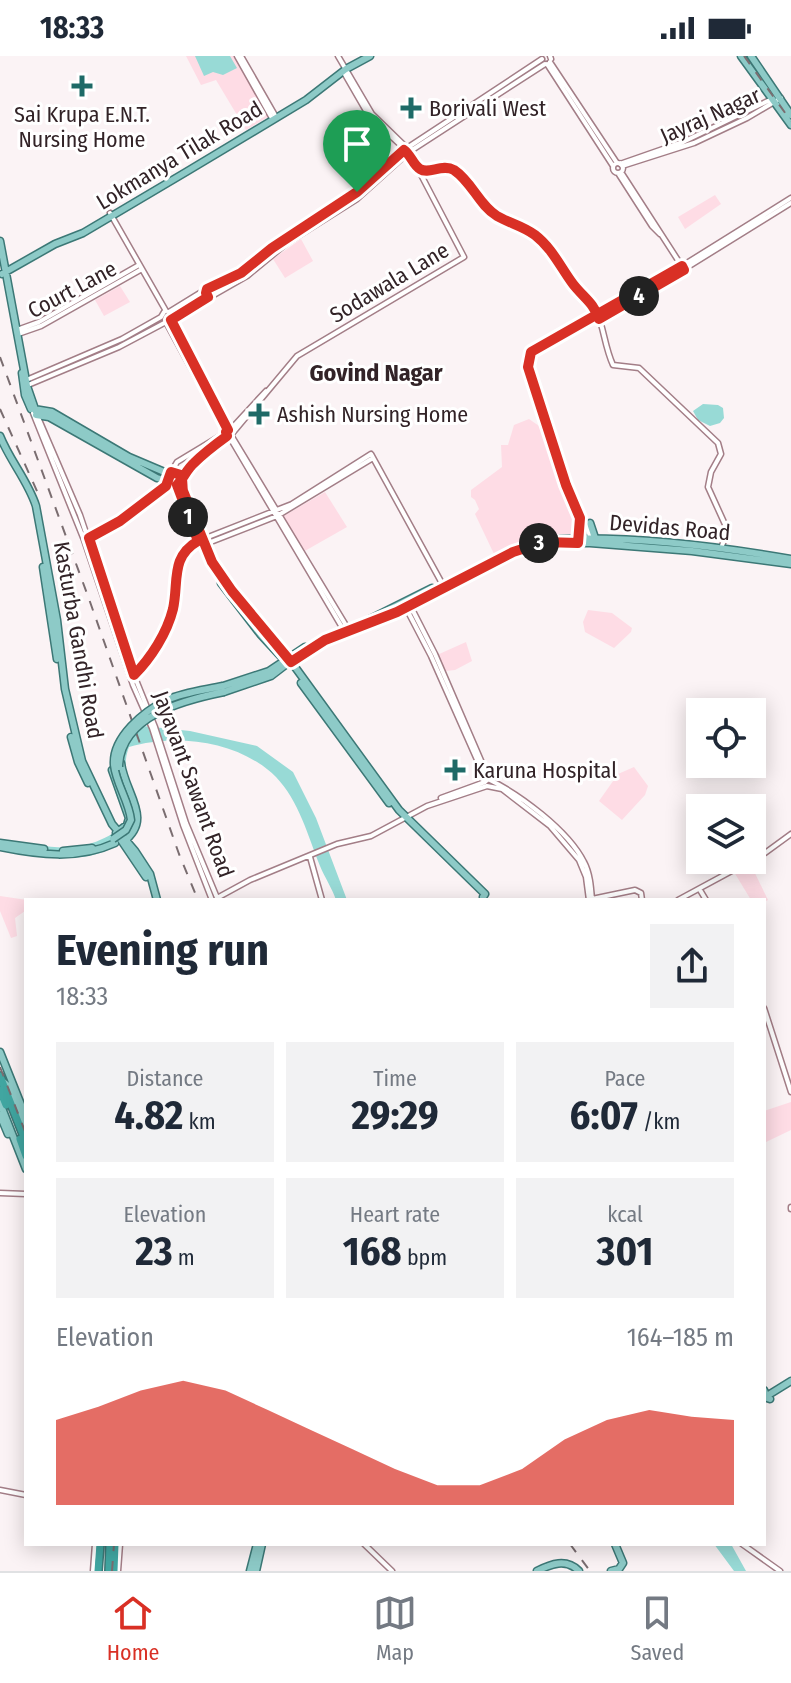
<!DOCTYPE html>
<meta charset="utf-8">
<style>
body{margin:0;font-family:"Fira Sans Condensed",sans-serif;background:#f2f2f3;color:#1f2937;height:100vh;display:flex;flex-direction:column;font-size:30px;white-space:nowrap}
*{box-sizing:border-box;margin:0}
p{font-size:26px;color:#747a83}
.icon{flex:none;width:44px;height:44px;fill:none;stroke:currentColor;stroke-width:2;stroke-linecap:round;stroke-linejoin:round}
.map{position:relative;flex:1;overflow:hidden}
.panel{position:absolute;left:24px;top:842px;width:742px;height:648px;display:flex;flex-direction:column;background:#fff;border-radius:0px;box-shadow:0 4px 20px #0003}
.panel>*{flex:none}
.controls{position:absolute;left:686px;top:642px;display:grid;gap:16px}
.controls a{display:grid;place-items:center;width:80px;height:80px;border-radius:0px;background:#fff;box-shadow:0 4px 20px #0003;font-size:40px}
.pin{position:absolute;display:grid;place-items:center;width:68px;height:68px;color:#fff;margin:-82px -34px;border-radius:50% 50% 50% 0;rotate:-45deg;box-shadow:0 0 8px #0007}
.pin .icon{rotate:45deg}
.km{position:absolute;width:40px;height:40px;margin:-20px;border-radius:50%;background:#222;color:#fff;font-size:22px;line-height:40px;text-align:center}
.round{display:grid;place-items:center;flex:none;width:84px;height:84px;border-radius:0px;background:#f2f2f3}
.head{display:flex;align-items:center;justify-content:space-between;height:136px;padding:0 32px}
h1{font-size:44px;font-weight:700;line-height:60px}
.stats{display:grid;grid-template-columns:repeat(3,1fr);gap:12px;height:136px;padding:8px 32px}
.stats div{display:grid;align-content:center;border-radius:0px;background:#f2f2f3;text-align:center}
.stats b{font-size:40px;font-weight:700}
.stats small{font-size:22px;font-weight:400}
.stats p{font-size:22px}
.chart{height:224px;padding:16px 32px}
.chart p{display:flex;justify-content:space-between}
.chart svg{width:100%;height:144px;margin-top:8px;fill:#d93025;opacity:.7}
.status{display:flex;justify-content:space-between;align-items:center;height:56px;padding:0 40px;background:#fff;direction:ltr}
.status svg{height:22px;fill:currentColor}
.tabs{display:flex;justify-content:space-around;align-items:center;height:112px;border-top:2px solid #e0e1e3;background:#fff;font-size:22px;color:#747a83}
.tabs a{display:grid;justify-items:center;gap:4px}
.tabs .current{color:#d93025}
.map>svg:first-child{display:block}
.green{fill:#fedce5}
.water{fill:#98dad6}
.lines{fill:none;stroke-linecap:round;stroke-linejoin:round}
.minor-casing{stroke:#a37e87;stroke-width:7}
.major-casing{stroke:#3c7876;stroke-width:9}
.highway-casing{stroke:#3c7876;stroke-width:10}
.minor{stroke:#fff;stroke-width:4}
.major{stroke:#8dcac7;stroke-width:6}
.highway{stroke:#41a6a1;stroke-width:7}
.rail{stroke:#7a6d70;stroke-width:2;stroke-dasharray:10 10;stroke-linecap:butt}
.major-bridge-casing{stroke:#3c7876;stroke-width:9;stroke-linecap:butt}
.major-bridge{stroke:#8dcac7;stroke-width:6}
.route-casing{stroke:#fff;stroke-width:16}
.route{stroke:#d93025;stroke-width:10}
.poi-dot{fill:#1e6a67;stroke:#fff;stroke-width:3}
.labels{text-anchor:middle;stroke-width:6;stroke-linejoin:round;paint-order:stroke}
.poi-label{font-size:22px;fill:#322327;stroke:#fff;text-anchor:start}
.street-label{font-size:22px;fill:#322327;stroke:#fff}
.neighbourhood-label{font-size:24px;font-weight:bold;fill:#322327;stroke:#fff}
</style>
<div class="status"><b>18:33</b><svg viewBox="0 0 49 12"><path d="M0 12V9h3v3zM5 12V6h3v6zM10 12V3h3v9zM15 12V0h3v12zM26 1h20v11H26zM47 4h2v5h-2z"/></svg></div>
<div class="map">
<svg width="791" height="1515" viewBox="0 0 791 1515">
<rect width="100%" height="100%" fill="#fbf3f5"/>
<path class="green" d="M186 0H236L270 60 246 74 216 24 201 29Z
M715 139 721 148 685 173 678 161Z
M301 183 313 205 285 222 273 203Z
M120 230 130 246 104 260 95 244Z
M529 363 542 372 576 465 575 475 570 480 537 482 494 498 475 458 479 453 475 444 471 441V434L502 411 501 389H508L514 369Z
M325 436 347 471 303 496 282 461Z
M588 554 612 557 632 572 631 576 614 592 585 576 583 566Z
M466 586 472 605 455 614 446 615 437 599Z
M634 711 648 730 645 739 622 764 599 745 618 718Z
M750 807 768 844 764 846 751 844 734 816Z
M0 840 27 844 25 855 15 862 17 880 11 882 0 855Z
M791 1046V1074L764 1087V1055Z"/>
<path class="water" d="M195 0H230L237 12 223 19 213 16 204 20Z
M703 348 718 349 723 352 724 362 720 367 710 370 698 364 693 355Z
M143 670 190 675 257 690 293 716 316 762 347 844H336C332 832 325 822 320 810 308 780 299 745 276 721 240 685 176 677 129 691 117 723 141 742 139 774 92 814 56 801 0 794V784C55 789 76 804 126 769 125 756 120 749 116 738 105 702 108 685 143 670Z
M714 1488H731L746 1515H734Z"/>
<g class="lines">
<g class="minor-casing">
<path id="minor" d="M237 0 273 64
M241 0 276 61
M550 0 551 3
M550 6 617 107
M547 8 613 110
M343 15 369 60 407 95
M613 112a5 5 0 1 1 10 0a5 5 0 1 1-10 0Z
M620 108 683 86 772 43
M622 110 694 87 747 62 781 42
M426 115C466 103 469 134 493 156 505 168 526 171 540 183 554 195 562 213 573 228 581 238 591 244 597 256 604 273 605 292 613 309L639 312 718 387 721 398 711 416 708 431 728 475 721 492
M621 116 683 212
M618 117 652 170 660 178
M110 157 166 255
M169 256 208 232 241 217 272 192 346 145 407 92 542 3
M171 264 228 374
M166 266 226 376
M17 274 39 266 139 209
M18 278 41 270 142 213
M529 300 673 220 791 147
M24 325 122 283 161 261 164 256
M28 329 119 291 168 265 198 245 212 240 247 220 287 187 357 143 409 96 545 8
M33 357 84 484 133 629 152 672 183 769 212 844
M37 359 80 459 134 619 155 671 186 767 218 844
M231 379 347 571
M229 380 343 573
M171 416 177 406 230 374 266 335
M182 425 191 409 231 379 297 300 464 201 407 92 372 58 338 0
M580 464V481
M89 482 120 465 169 427
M590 482 588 472 579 460 566 429 528 311 531 296 682 210 791 142
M190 490 203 489 277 460 373 402
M409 547 435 598 489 723
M406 552 431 600 486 724
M132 620C150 605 165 580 172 557 181 529 167 503 198 485L292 448 371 398 444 531
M441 742 485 726 488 723C519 738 568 774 584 806 590 817 591 831 592 844
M310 801 322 844
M700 834 706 844
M217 842 250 824 337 788 371 780 427 750 487 730 502 733 550 770 579 804 586 821 589 844
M592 843 635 834 641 837 642 844
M678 844 765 797 791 778
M764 952 791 1036
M0 1137 26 1138
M791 1151V1153
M0 1434 26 1439
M364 1488 392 1515
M742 1488 780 1515
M93 1515 95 1488
M118 1515 120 1488"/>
</g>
<g class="major-casing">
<path id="major" d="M741 0 791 69
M751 0 791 59
M0 185 27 330 37 359
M2 218 55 188 83 177 186 116 306 44 346 13 370 0
M22 317 25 339 31 353
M34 353 52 356 129 401 169 418
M36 359 49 361 157 422 167 425
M0 380C10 405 28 425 36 450L57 564 65 633 82 705 112 768 135 795 150 818 157 844
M177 429 168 426 171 416 181 419 183 435 203 489 232 535 295 611 399 754 485 838 483 841
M590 467 595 482
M560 483C635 480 716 490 791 503
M43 511 57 603
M221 527 261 579 285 605
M370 563 432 532
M301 627 389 747
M223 630 269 615 305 591
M224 636 271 620 301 597 325 584 397 556 484 510 539 487H590L692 495 791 508
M71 681 78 706 88 727
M121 707C125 738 154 763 123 786
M112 714 129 762 127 769 116 777
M119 781 146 821
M0 787 44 793
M0 791C39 799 78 804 115 787
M63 795 92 792
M0 996 26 1061
M1 1024 7 1029 26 1073
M0 1047 26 1113
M0 1059 8 1078
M764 1334 767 1342 770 1343
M770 1338 791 1325
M250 1515 257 1488
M256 1515 262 1488
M537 1515C551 1508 566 1502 579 1515
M611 1515 619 1513 623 1507 615 1488"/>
</g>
<g class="highway-casing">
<path id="highway" d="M0 1020 26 1086
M0 1034 6 1049
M20 1083 26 1100
M98 1515 100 1488
M109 1515 110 1488
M114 1515 115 1488"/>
</g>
<use href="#minor" class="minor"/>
<use href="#major" class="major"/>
<use href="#highway" class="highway"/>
<path class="rail" d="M744 0 791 65
M0 301 89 543 179 798 198 844
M0 353 41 444
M0 1011 26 1078
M570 1488 590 1515
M112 1515 114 1488"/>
<g class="major-bridge-casing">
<path id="major-bridge" d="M119 711C120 660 184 644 224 636
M113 783 126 774 131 764C129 745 116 728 114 709 112 681 144 655 167 644 184 636 205 634 223 630"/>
</g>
<use href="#major-bridge" class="major-bridge"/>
</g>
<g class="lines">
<g class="route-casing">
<path id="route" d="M357 136 272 192 241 217 207 233 206 237 208 241 171 264 228 374 226 376 227 380C216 388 204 397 194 407 187 413 183 423 177 429L198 485C170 501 179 526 173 553 167 577 151 602 134 619L89 482 120 465 166 430 171 416 181 419C183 423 182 430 183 435L212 506 232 535 291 606 325 584 397 556 513 496 544 486 578 487 580 462 566 429 528 311 531 296 682 210 684 214 599 263C594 247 583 241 573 228 561 212 552 192 535 179 523 170 509 167 497 160 479 149 472 126 454 114 442 107 429 119 420 113 413 109 411 99 404 94L357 136"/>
</g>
<use href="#route" class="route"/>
</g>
<g class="poi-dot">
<path d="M78 18h8v8h8v8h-8v8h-8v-8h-8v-8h8z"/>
<path d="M407 40h8v8h8v8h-8v8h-8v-8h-8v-8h8z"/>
<path d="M255 346h8v8h8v8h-8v8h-8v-8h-8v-8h8z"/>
<path d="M451 702h8v8h8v8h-8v8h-8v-8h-8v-8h8z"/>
</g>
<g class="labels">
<g class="poi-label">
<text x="429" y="60">Borivali West</text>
<text x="82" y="66" text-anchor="middle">Sai Krupa E.N.T.<tspan x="82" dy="25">Nursing Home</tspan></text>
<text x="277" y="366">Ashish Nursing Home</text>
<text x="473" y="722">Karuna Hospital</text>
</g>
<g class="street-label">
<text transform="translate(710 59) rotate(-24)" y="8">Jayraj Nagar</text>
<text transform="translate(179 99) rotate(-31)" y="8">Lokmanya Tilak Road</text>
<text transform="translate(389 226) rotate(-31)" y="8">Sodawala Lane</text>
<text transform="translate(72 233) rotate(-28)" y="8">Court Lane</text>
<text transform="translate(670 471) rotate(5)" y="8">Devidas Road</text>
<text transform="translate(79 584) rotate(80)" y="8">Kasturba Gandhi Road</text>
<text transform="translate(194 728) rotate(70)" y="8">Jayavant Sawant Road</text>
</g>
<g class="neighbourhood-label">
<text x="376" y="325">Govind Nagar</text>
</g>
</g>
</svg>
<div class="controls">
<a><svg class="icon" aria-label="locate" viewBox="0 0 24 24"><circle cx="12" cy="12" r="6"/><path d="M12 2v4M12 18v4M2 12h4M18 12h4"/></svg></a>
<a><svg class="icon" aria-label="layers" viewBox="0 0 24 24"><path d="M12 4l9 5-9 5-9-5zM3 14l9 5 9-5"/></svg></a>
</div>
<div class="pin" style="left:357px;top:136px;background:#1e9e55"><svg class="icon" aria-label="arrive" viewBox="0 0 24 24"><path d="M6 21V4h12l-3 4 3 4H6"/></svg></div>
<b class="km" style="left:188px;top:461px">1</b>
<b class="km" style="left:539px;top:487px">3</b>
<b class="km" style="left:639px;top:240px">4</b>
<section class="panel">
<div class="head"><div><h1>Evening run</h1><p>18:33</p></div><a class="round"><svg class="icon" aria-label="share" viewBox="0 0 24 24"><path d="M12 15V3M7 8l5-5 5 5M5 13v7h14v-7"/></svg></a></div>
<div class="stats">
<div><p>Distance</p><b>4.82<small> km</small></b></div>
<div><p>Time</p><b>29:29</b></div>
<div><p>Pace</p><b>6:07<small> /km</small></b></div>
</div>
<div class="stats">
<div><p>Elevation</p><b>23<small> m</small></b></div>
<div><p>Heart rate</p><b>168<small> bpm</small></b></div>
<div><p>kcal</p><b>301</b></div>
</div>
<div class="chart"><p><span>Elevation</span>164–185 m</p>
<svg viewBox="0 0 160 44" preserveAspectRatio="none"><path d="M0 44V18L10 14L20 9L30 6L40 9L50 15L60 21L70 27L80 33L90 38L100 38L110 33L120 24L130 18L140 15L150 17L160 18V44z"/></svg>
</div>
</section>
</div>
<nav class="tabs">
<a class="current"><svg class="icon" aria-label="home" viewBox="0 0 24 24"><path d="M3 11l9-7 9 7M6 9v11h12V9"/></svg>Home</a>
<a><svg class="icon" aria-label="map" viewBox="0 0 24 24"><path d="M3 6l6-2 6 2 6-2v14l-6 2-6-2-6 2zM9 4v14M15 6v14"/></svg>Map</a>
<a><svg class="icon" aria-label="saved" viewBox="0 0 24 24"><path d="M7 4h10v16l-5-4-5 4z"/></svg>Saved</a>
</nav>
